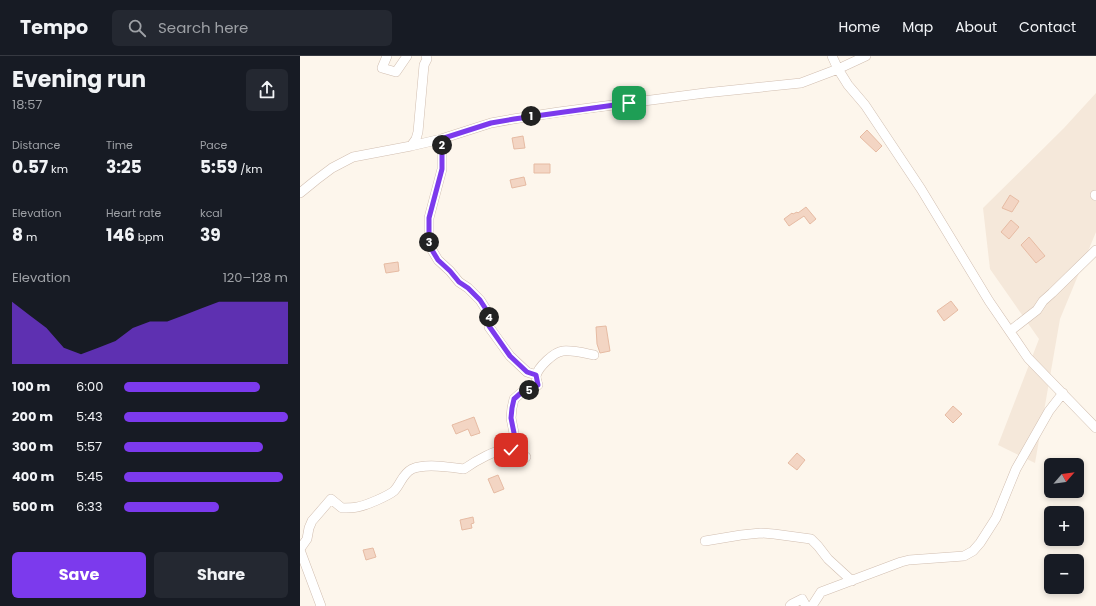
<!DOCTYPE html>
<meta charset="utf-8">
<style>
body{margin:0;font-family:Poppins,sans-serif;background:#242831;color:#f1f3f6;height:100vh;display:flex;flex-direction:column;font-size:15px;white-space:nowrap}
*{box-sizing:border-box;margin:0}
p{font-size:13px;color:#9ea1a6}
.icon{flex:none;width:22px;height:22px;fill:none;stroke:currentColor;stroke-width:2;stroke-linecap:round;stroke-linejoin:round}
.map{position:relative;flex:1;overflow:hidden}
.sheet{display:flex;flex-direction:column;background:#171b24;width:300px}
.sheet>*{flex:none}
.needle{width:26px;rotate:62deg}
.tools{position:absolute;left:744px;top:402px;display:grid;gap:8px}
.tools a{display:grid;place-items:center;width:40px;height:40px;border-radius:6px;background:#171b24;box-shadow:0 2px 6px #0003;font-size:20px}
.pin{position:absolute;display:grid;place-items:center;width:34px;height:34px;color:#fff;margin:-17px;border-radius:8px;box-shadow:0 2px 6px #0006}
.km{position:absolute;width:20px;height:20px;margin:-10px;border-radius:50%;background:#222;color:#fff;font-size:11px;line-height:20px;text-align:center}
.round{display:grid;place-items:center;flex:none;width:42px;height:42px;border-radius:6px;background:#242831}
.overview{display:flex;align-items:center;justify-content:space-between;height:68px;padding:0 12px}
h1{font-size:22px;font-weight:700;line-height:30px}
.metrics{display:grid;grid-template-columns:repeat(3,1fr);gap:6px;height:68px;padding:4px 12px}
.metrics div{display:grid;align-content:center}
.metrics b{font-size:17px;font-weight:700}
.metrics small{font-size:11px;font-weight:400}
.metrics p{font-size:11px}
.chart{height:112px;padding:8px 12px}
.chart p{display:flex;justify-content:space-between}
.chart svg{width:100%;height:72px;margin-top:4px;fill:#7c3aed;opacity:.7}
.button{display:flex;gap:8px;margin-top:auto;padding:8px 12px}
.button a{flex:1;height:46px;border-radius:6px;background:#7c3aed;color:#fff;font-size:16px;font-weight:700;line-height:46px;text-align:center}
.button a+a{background:#242831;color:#f1f3f6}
ul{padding:0 12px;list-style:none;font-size:13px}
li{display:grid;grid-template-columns:64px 48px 1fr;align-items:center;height:30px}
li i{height:10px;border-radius:5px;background:#7c3aed}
header{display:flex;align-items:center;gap:24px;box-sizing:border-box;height:56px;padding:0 20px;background:#171b24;border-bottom:1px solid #363941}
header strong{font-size:19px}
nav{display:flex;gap:22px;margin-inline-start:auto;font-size:14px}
.search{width:280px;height:36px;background:#242831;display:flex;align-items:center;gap:10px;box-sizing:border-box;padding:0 14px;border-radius:6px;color:#9ea1a6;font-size:15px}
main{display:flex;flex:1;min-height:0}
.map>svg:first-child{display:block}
.residential{fill:#f5e8da}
.building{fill:#f3d5c3;stroke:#e6bba3}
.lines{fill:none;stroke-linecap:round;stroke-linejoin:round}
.minor-casing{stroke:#d1beb0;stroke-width:10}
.minor{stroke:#fff;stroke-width:9}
.route-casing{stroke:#fff;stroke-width:8}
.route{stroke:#7c3aed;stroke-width:5}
</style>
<header>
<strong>Tempo</strong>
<div class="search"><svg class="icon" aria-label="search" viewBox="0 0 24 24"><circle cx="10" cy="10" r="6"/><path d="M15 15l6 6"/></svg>Search here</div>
<nav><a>Home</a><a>Map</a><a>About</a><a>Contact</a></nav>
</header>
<main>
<section class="sheet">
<div class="overview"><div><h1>Evening run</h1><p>18:57</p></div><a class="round"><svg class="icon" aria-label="share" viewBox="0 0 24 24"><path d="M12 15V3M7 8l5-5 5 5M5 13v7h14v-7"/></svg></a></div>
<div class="metrics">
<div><p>Distance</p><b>0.57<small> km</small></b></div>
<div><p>Time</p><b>3:25</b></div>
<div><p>Pace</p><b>5:59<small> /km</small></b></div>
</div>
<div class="metrics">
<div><p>Elevation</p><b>8<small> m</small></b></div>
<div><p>Heart rate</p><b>146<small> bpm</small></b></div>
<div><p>kcal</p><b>39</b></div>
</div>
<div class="chart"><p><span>Elevation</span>120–128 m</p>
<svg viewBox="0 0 160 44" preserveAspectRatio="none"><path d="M0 44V6L10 14L20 22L30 34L40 38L50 34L60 30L70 22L80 18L90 18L100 14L110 10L120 6L130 6L140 6L150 6L160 6V44z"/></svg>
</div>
<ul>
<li><b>100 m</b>6:00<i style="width:83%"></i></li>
<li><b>200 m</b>5:43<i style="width:100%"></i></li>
<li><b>300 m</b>5:57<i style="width:85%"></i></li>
<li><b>400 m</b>5:45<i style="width:97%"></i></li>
<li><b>500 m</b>6:33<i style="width:58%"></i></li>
</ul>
<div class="button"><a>Save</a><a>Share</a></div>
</section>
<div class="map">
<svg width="796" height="550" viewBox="0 0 796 550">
<rect width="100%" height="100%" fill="#fdf6ec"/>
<path class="residential" d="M796 37V176L760 263 735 407 698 389 739 283 690 213 683 152 764 72Z"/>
<path class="building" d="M567 74 582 90 576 96 560 81Z
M223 80 225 92 214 93 212 82Z
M234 108H250V117H234Z
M224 121 226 129 212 132 210 124Z
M710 139 719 145 712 156 702 152Z
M506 151 516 163 510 168 504 160 489 170 484 163 492 157 493 158 497 156 498 157Z
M711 164 719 171 709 183 701 176Z
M729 181 745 200 736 207 721 189Z
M98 206 99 215 86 217 84 208Z
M651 245 658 254 644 265 637 255Z
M306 270 310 295 300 297 297 288 296 271Z
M653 350 662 358 653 367 645 359Z
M174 361 180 377 171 380 168 373 156 378 152 369Z
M497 397 505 404 497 414 488 407Z
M198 419 204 433 194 437 188 423Z
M173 461 174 467 171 468 172 472 162 474 160 464Z
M73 492 76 501 66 504 63 494Z"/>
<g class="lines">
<g class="minor-casing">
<path id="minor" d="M87 0 82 12 96 16 107 0
M532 0 538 13 548 29 565 49 621 133 689 245 728 302 796 372
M141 83 142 98V113L129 162V189L138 204 150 215 159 226 168 232 180 244 189 258V271L210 300 227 316 236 319
M111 90 116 83 118 76 124 9 127 3 126 0
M0 137 16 124 32 112 53 101 111 90 141 83 191 67 213 63 259 56 405 37 501 27 538 13 566 0
M795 139 796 140
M710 275 737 254 743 245 752 237 796 194
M211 394 215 382 211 362 212 352 214 343 222 336 230 334 238 329C237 326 236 322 236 320 238 311 254 296 263 295 272 294 284 297 294 299
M405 485 441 479 461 477 474 478 511 483 518 490 528 503 552 525
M0 493 7 483 9 472 12 465 31 443 42 452C47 452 52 452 57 451 65 450 88 440 94 435 101 428 102 418 112 413 125 407 150 411 164 413 174 406 198 391 211 394 216 395 221 399 226 401
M0 494 21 550
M490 550 492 548 502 543 506 550
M512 550 521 536 601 506 609 504 664 500 673 495 680 487 696 462 716 413 749 355 763 337"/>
</g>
<use href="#minor" class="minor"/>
</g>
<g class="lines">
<g class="route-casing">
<path id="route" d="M211 394 215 382 211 362 212 352 214 343 222 336 230 334 238 329 236 319 227 316 210 300 189 270V258L180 244 168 232 159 226 150 215 138 204 129 189V162L142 113V98L141 83 191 67 214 63 329 47"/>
</g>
<use href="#route" class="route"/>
</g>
</svg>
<div class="tools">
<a><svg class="needle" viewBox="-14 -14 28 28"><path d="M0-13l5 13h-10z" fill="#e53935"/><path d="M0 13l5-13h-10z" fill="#9ea1a6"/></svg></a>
<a>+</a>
<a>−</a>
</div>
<div class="pin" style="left:329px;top:47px;background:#1e9e55"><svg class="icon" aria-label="arrive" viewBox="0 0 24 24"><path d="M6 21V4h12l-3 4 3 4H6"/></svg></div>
<div class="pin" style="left:211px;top:394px;background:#d93025"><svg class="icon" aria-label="check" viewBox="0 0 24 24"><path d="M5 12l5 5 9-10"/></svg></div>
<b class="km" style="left:231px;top:60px">1</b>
<b class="km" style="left:142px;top:89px">2</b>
<b class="km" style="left:129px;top:186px">3</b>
<b class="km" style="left:189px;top:261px">4</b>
<b class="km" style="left:229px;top:334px">5</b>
</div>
</main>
